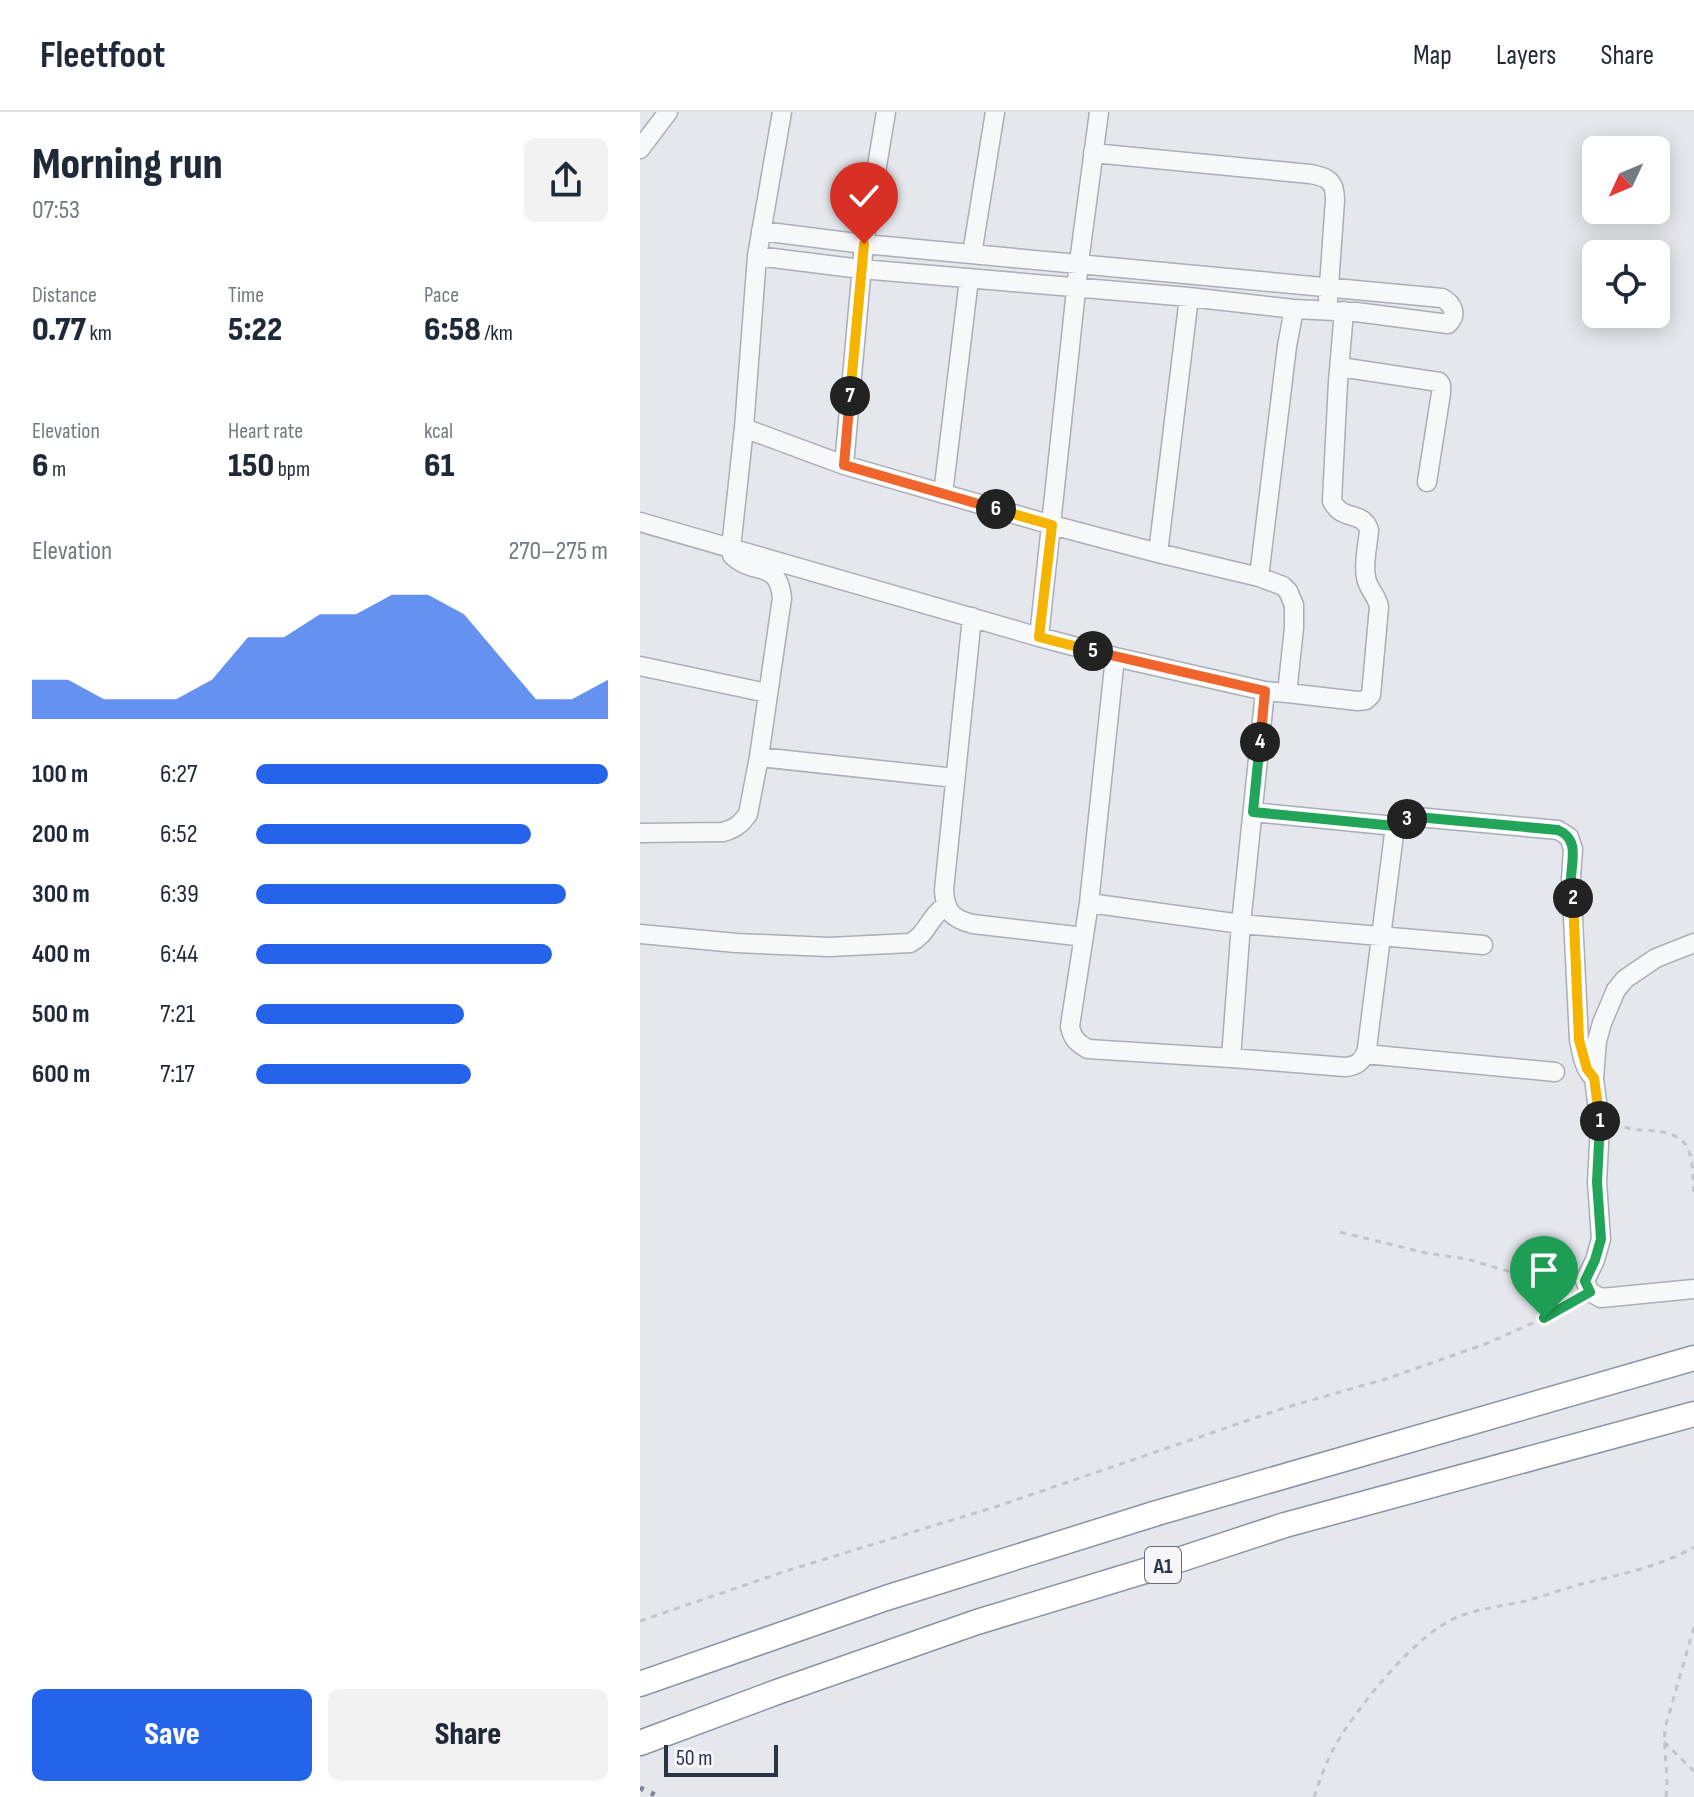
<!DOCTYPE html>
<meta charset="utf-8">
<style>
body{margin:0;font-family:"Sofia Sans Condensed",sans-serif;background:#f2f2f3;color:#1f2937;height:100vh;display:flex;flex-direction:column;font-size:30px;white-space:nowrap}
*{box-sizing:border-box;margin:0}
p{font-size:26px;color:#747a83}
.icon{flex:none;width:44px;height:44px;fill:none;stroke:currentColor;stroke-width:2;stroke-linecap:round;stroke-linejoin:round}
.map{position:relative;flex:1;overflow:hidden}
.details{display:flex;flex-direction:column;background:#fff;width:640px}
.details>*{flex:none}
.needle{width:52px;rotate:226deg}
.buttons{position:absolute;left:942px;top:24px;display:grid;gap:16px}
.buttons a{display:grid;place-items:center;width:88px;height:88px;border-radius:12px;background:#fff;box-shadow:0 4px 20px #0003;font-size:40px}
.scale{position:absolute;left:24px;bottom:20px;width:114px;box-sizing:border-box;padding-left:8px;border:4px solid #2b3445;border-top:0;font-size:22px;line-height:28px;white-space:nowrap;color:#2b3445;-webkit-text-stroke:6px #f4f6f9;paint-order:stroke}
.pin{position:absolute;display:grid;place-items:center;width:68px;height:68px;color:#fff;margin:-82px -34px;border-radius:50% 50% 50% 0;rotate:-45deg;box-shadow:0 0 8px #0007}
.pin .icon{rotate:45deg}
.km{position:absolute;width:40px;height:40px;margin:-20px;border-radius:50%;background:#222;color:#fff;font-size:22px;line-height:40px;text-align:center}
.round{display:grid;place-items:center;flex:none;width:84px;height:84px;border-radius:12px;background:#f2f2f3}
.head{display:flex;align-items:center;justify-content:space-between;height:136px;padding:0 32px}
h1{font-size:44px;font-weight:800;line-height:60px}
.figures{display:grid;grid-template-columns:repeat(3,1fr);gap:12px;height:136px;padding:8px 32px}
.figures div{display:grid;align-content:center}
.figures b{font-size:34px;font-weight:800}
.figures small{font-size:22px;font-weight:400}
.figures p{font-size:22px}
.chart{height:224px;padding:16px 32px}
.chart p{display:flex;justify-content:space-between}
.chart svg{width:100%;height:144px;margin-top:8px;fill:#2563eb;opacity:.7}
.button{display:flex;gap:16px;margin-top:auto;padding:16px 32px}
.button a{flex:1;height:92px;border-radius:12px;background:#2563eb;color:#fff;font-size:32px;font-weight:800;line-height:92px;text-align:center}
.button a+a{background:#f2f2f3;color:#1f2937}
ul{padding:0 32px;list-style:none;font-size:26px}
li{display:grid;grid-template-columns:128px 96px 1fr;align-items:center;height:60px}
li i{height:20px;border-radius:10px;background:#2563eb}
header{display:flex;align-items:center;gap:48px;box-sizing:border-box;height:112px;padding:0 40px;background:#fff;border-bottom:2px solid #e0e1e3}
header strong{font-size:38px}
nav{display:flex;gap:44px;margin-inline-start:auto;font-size:28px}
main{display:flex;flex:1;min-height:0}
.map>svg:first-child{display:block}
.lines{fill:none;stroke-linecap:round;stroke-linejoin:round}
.minor-casing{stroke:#a9aeb7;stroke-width:21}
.highway-casing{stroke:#8b94a3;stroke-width:27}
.path{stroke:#c2c5cb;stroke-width:3;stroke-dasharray:6 6;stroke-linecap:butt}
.minor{stroke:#f7f8fa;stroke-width:18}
.highway{stroke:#fff;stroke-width:24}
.rail{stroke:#7d8696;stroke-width:5;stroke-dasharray:4 8;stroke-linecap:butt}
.split-1-casing{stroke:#fff;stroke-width:16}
.split-2-casing{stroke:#fff;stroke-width:16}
.split-3-casing{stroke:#fff;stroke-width:16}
.split-4-casing{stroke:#fff;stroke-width:16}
.split-5-casing{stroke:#fff;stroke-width:16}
.split-6-casing{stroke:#fff;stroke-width:16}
.split-7-casing{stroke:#fff;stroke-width:16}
.split-8-casing{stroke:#fff;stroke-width:16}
.split-1{stroke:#22a559;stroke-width:10}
.split-2{stroke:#f5b400;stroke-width:10}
.split-3{stroke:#22a559;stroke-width:10}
.split-4{stroke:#22a559;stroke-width:10}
.split-5{stroke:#f0652b;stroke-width:10}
.split-6{stroke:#f5b400;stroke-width:10}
.split-7{stroke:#f0652b;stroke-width:10}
.split-8{stroke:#f5b400;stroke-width:10}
.labels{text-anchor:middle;stroke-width:6;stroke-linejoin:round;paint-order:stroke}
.shield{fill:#f4f6f9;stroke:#676e7b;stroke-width:2}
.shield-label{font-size:22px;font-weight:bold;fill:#2b3445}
</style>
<header>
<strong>Fleetfoot</strong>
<nav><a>Map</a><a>Layers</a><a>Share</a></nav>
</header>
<main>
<section class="details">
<div class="head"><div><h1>Morning run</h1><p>07:53</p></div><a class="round"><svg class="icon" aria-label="share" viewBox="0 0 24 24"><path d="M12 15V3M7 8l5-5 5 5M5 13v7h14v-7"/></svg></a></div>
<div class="figures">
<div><p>Distance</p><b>0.77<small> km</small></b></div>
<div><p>Time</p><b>5:22</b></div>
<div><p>Pace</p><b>6:58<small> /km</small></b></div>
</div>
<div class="figures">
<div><p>Elevation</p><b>6<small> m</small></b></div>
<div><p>Heart rate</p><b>150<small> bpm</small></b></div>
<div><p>kcal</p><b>61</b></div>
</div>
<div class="chart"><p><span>Elevation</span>270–275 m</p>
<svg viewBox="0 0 160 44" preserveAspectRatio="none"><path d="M0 44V32L10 32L20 38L30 38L40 38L50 32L60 19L70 19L80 12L90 12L100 6L110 6L120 12L130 25L140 38L150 38L160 32V44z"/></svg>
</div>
<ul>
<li><b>100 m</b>6:27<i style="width:100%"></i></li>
<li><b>200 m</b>6:52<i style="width:78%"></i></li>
<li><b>300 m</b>6:39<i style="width:88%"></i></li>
<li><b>400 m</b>6:44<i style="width:84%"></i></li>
<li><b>500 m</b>7:21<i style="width:59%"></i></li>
<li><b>600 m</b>7:17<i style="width:61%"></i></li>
</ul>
<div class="button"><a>Save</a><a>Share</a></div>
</section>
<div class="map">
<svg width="1054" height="1685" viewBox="0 0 1054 1685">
<rect width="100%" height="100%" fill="#e4e7ec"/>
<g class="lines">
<g class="minor-casing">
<path id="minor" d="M0 37 28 0
M453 41 670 62C688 65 695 69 695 88L688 188
M332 142 355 0
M117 144 221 157 549 185 654 197 716 200 808 212C818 202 813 192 802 186L224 132 121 119
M700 255 799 270 801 273V281L787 370
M204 353 224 132 246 0
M303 382 329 167
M0 410 399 525 475 545 625 579 647 581 654 516V493L648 479 643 474 619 465 518 441 412 413 204 353 104 316
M518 441 549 185
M619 465 647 234 654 197
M332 505 304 778C305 799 312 807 333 812L444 825
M399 525 439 150 459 0
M475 545 449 791 430 914C432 926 437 931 448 937L591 946 705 955C718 954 724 948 727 936L755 714
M0 554 127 581
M647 581 718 589 726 588 731 583 739 495C737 483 727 476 726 465 723 450 728 433 729 418 723 398 702 410 692 389L698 270 704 199
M119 645 315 666
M613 700 755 714C763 712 768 705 777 705L918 718 929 725 933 737 931 766 939 928C942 941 943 956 954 966
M0 721 83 720C95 717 101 712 108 702L119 645 142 486C138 446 113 465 92 443L91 436 104 316 117 144 142 0
M449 791 601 812 843 833
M0 822 96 831 189 835 270 831C288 822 289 804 306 794
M1054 831 1016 846 985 867 976 878 962 911 957 929 954 966 960 1014 957 1070 961 1127 955 1148 945 1169 950 1180 961 1186 1054 1177
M725 942 915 960
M591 946 601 812 625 579"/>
</g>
<g class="highway-casing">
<path id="highway" d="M0 1572 246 1486 517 1401 1054 1246
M0 1631 137 1580 337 1510 508 1458 645 1413 1054 1302"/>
</g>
<path class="path" d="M975 1008C984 1016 991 1018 1004 1018 1054 1021 1051 1037 1054 1081
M700 1120 786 1141 827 1147 888 1165 930 1168
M0 1509 146 1459 358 1394 644 1296 749 1266 848 1231 904 1206 936 1188
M1024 1630 1054 1659
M674 1685C680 1668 686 1650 695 1634 718 1594 777 1520 820 1504 841 1496 864 1494 886 1489 907 1483 928 1475 950 1470 986 1461 1021 1454 1054 1435
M1026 1685C1029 1661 1023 1639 1025 1616L1054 1515"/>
<use href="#minor" class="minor"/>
<use href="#highway" class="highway"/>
<path class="rail" d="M0 1676 20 1685"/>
</g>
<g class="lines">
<g class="split-1-casing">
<path id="split-1" d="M904 1206 950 1180 945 1169 955 1148 961 1127 957 1070 960 1009"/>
</g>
<g class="split-2-casing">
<path id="split-2" d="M933 786 939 928 947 957 954 966 960 1009"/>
</g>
<g class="split-3-casing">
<path id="split-3" d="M767 707 777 705 918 718C939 727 932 747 931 766 931 773 932 780 933 786"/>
</g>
<g class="split-4-casing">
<path id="split-4" d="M620 630 613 700 755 714 759 713 767 707"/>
</g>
<g class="split-5-casing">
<path id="split-5" d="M453 539 625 579 620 630"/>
</g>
<g class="split-6-casing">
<path id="split-6" d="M356 397 412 413 399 525 453 539"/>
</g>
<g class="split-7-casing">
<path id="split-7" d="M210 284 204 353 356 397"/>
</g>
<g class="split-8-casing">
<path id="split-8" d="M210 284 224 132"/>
</g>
<use href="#split-1" class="split-1"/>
<use href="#split-2" class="split-2"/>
<use href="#split-3" class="split-3"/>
<use href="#split-4" class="split-4"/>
<use href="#split-5" class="split-5"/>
<use href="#split-6" class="split-6"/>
<use href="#split-7" class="split-7"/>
<use href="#split-8" class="split-8"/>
</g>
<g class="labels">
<rect class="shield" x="505" y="1435" width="36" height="36" rx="6"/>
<g class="shield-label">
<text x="523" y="1461">A1</text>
</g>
</g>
</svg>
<div class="buttons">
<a><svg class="needle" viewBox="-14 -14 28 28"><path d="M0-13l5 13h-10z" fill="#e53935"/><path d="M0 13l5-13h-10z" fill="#747a83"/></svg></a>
<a><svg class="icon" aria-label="locate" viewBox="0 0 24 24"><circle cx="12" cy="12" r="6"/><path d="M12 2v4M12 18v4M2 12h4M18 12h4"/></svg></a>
</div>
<div class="scale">50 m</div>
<div class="pin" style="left:904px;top:1206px;background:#1e9e55"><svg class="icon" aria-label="arrive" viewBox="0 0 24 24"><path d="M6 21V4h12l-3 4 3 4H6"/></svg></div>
<div class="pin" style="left:224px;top:132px;background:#d93025"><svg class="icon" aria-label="check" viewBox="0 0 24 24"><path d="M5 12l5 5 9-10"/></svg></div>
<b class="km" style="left:960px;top:1009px">1</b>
<b class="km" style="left:933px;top:786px">2</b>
<b class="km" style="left:767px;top:707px">3</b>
<b class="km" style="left:620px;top:630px">4</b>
<b class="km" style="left:453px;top:539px">5</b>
<b class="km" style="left:356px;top:397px">6</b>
<b class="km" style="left:210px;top:284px">7</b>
</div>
</main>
